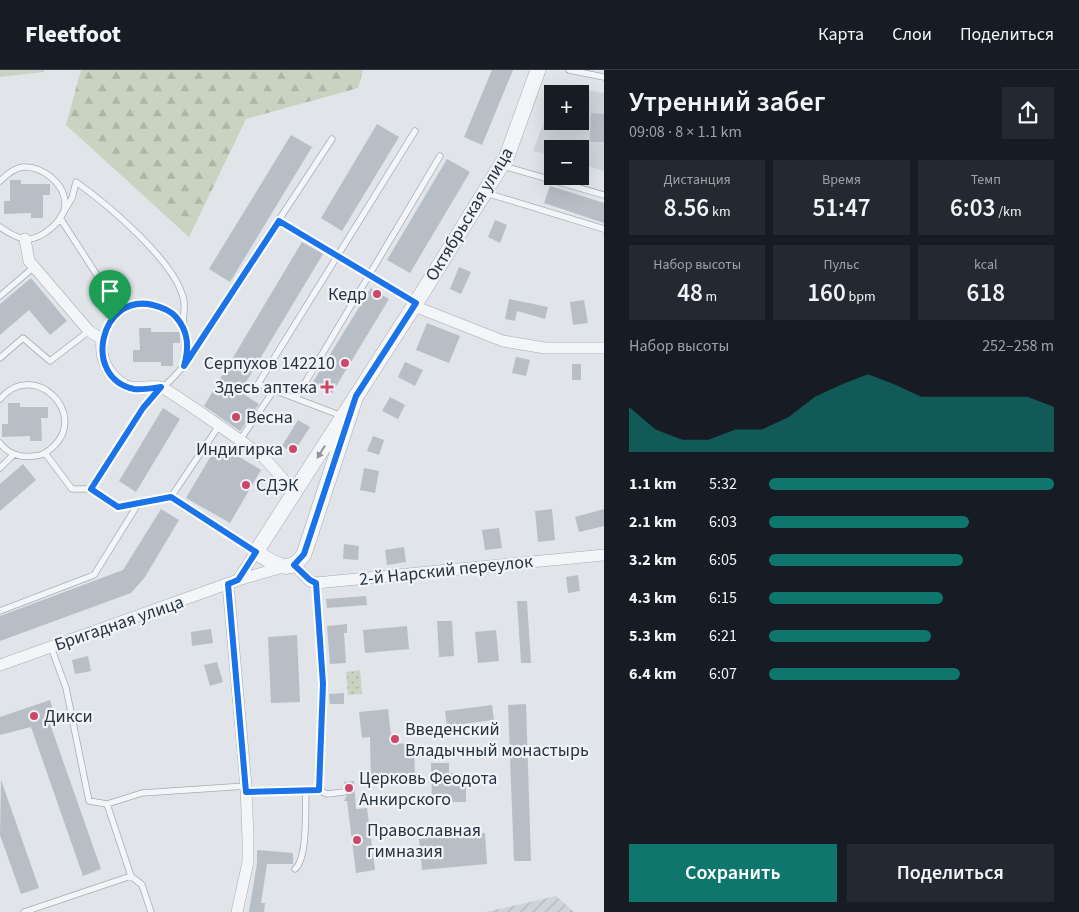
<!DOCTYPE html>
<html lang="ru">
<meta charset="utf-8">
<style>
body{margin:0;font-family:"Source Sans 3",sans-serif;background:#242831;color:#f1f3f6;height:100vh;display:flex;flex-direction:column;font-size:19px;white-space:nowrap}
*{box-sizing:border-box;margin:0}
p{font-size:16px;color:#9ea1a6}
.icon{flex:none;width:28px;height:28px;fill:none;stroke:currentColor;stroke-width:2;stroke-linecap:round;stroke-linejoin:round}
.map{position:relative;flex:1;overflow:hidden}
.sheet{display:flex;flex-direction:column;background:#171b24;width:475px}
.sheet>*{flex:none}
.controls{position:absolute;left:544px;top:15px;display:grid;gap:10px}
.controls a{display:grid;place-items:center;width:45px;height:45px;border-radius:0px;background:#171b24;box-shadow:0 5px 20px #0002;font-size:25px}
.pin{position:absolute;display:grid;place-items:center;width:42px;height:42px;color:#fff;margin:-51px -21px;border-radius:50% 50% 50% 0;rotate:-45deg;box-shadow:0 0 5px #0007}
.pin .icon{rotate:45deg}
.round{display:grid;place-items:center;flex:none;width:52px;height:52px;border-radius:0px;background:#242831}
.head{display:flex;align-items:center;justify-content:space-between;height:85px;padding:0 25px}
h1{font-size:28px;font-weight:600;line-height:38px}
.figures{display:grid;grid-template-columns:repeat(3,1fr);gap:8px;height:85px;padding:5px 25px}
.figures div{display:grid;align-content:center;border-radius:0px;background:#242831;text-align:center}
.figures b{font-size:25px;font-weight:600}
.figures small{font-size:14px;font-weight:400}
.figures p{font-size:14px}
.chart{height:140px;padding:10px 25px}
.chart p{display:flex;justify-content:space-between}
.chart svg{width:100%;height:90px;margin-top:5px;fill:#0f766e;opacity:.7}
.action{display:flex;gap:10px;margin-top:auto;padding:10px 25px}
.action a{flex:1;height:58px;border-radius:0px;background:#0f766e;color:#fff;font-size:20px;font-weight:600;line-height:58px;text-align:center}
.action a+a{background:#242831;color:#f1f3f6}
ul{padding:0 25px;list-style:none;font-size:16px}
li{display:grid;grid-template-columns:80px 60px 1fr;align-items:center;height:38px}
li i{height:12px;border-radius:6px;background:#0f766e}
header{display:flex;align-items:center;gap:30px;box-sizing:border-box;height:70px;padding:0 25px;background:#171b24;border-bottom:1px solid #363941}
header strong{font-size:24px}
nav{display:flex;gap:28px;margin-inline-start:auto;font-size:18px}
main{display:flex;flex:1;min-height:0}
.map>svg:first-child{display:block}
.built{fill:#cfd4db}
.industrial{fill:url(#industrial-furrows)}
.green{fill:#c8d3c2}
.forest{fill:url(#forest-firs)}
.park{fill:url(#park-dots)}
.building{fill:#b8bec6}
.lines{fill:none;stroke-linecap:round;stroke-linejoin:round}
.service-casing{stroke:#a6acb3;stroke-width:7}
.minor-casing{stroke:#a6acb3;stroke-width:12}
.tertiary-casing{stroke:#a6acb3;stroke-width:16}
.service{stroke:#f3f5f8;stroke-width:5.5}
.minor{stroke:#f3f5f8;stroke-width:11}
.tertiary{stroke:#f3f5f8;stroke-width:15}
.oneway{fill:#8e949c}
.route-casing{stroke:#fff;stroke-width:10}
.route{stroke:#1a73e8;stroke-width:6}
.poi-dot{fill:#cd4767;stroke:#f0f3f7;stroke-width:2}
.labels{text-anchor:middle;stroke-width:4.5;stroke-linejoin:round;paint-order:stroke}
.street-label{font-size:18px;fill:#293441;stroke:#f0f3f7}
.poi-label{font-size:18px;fill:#293441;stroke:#f0f3f7;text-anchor:start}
</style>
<header>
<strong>Fleetfoot</strong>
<nav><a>Карта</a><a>Слои</a><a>Поделиться</a></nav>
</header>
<main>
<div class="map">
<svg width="604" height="842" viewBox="0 0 604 842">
<defs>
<pattern id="industrial-furrows" width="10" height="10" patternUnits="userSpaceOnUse" patternTransform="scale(1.25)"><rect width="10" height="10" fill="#cfd4db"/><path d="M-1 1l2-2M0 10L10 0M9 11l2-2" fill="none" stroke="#b2b7bd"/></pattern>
<pattern id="forest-firs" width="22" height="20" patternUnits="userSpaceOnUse" patternTransform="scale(1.25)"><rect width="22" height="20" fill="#c8d3c2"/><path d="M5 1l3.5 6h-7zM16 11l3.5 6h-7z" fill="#acb6a8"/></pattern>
<pattern id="park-dots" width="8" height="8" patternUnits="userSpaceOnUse" patternTransform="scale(1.25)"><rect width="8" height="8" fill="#c8d3c2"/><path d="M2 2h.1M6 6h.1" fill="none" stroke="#acb6a8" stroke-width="1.8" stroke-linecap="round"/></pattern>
</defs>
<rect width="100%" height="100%" fill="#e1e5e9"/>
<path class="built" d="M559 16 604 23V101L580 94V79H552V86L533 81 552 31V51H580V24H556Z"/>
<path class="industrial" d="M556 826 574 842H486Z"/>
<path class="green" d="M0 0H44V2L0 7Z"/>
<path class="forest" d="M81 0H363L358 18 246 49 189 167 66 55Z"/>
<path class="park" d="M360 600 362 624 348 625 346 602Z"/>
<path class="building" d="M492 0H513L482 75 464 67Z
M591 43 604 44V72H590Z
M377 54 399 67 342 161 321 148Z
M291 65 312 77 230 212 209 199Z
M447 89 470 102 410 203 387 190Z
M10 110H21V114H50V125H43V148H31V143L4 144V131H10Z
M550 116 604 133V153L544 133Z
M495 150 507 155 500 173 488 167Z
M302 172 323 184 240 322 259 334 240 361 204 336Z
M459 197 471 202 461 224 450 219Z
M31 208 67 251 50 265 29 240 0 265V234Z
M371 218 389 229 332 323 313 312Z
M509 229 548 237 545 249 517 241 515 251 505 249Z
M584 230 588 253 573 255 570 232Z
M427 253 460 266 449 293 416 280Z
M139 258H151V262H180V273H173V296H161V292H133V280H140Z
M516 287 530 290 526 306 512 303Z
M405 292 423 300 415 316 398 307Z
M572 294H581V310H572Z
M390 327 405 335 398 349 382 341Z
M8 333H20V337H48V348H41L42 371H30V366L2 367V354H8Z
M163 338 180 349 136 422 119 411Z
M298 350 310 357 293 383 282 376Z
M373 366 384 370 379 385 367 381Z
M218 374 261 400 230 453 186 428Z
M23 394 36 410 0 441V414Z
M364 398 379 401 375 423 360 420Z
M161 439 179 450 145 507 131 523 0 571V546L123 500Z
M552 439 555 470 538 472 535 441Z
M604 439V456L579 462 575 447Z
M499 458 502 478 485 480 482 460Z
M344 474 359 476 358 490 343 489Z
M404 477 406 492 387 495 385 480Z
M578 505 580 521 568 523 566 507Z
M366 526 367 535 327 538 326 529Z
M517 531H527L531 593H521Z
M437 551H452L454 586 439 587Z
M347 554V563H344L346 593 330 594 327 556Z
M407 556 409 579 365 583 363 560Z
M211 559 213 573 192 576 191 562Z
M496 560 499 591 478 593 475 562Z
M297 565 300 632 271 633 268 567Z
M88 586 91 601 75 604 72 590Z
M217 592 223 612 210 616 204 595Z
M344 623V634H330L329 624Z
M50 630 56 648 49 651 101 799 83 806 31 657 0 665V647Z
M526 634 531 791H514L508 635Z
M492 635 494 650 447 656 445 641Z
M388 639 392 674 414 673 415 712 371 714 370 667 362 668 359 642Z
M431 693H449V703L466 704V732H432Z
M1 710 39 818 21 824 0 765Z
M354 711 356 739 367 738 375 800 356 803 347 731H344L349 721 344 717V712Z
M485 763 487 794 422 800 419 769Z
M257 780 293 783V794H267L261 833H265L264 842H249L257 793Z"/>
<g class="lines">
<g class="service-casing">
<path id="service" d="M569 0 604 7
M503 96 604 125
M0 111C6 105 15 98 23 97 43 96 65 114 65 134 65 151 40 171 24 169 15 167 7 162 0 157
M486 123 604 159
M279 151 414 232
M0 226 34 197
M120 241 115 222 104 216 60 148 72 128 76 112C107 134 179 194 184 232 185 239 183 248 183 255
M102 269C105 263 106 256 110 251 136 211 200 244 186 290
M0 288 23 268 50 291 89 261
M296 328 440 86
M0 329C34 289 88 343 54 376 49 381 42 386 34 386 21 388 8 384 0 373
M342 346 258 314 415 61
M240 370 274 320
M45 383 72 419H91C108 392 124 363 143 338 155 322 172 312 183 296L332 69
M0 398 14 384
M91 419 118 437 171 427 218 357
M171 427 255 482
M316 513 323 614 319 720 327 724 344 722
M0 541 94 505 138 434
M246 722 319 720
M107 734 142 723 246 716
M295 799C308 788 305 739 306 721
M131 806 142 815 151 842
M24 842 131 806 107 734 89 731 66 618 51 577"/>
</g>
<g class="minor-casing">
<path id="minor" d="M25 169 29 191 89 261 102 269C100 286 106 302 120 312 134 323 146 314 161 317 167 319 257 381 265 389 275 399 285 412 295 423
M414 236 503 271 545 278H604
M294 495 310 511 316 513 604 485
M238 510 256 482
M228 514 246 716 248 769V792L237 842
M0 595 238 510 283 497"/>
</g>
<g class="tertiary-casing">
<path id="tertiary" d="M356 326 304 484C289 507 273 493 256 482L416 233 507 86 538 0"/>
</g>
<use href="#service" class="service"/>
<use href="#minor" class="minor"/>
<use href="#tertiary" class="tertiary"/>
</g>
<defs><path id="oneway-solid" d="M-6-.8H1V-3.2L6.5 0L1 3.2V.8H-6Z" transform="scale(1.25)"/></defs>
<use class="oneway" href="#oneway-solid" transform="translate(321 382) rotate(122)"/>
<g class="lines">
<g class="route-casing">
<path id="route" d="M279 151 416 233 356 326 304 484 294 495 310 510 316 513 323 614 319 720 246 722 228 514 238 510 256 482 171 427 118 437 91 419 143 338 161 317C153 318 142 320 134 319 81 308 100 222 153 235 161 237 170 240 176 247 189 262 189 278 184 296Z"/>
</g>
<use href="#route" class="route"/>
</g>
<g class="poi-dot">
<circle cx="377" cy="224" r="5"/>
<circle cx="345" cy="293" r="5"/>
<path d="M324.5 309.5h5v5h5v5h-5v5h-5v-5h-5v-5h5z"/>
<circle cx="236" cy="347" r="5"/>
<circle cx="293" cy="379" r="5"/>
<circle cx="246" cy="415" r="5"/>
<circle cx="34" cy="646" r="5"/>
<circle cx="395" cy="669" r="5"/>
<circle cx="349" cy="718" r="5"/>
<circle cx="357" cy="770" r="5"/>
</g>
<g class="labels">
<g class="street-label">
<text transform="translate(469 144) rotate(-59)" y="6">Октябрьская улица</text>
<text transform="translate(446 500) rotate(-6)" y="6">2-й Нарский переулок</text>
<text transform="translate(119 553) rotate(-19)" y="6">Бригадная улица</text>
</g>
<g class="poi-label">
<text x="367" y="230" text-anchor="end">Кедр</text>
<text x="335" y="299" text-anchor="end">Серпухов 142210</text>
<text x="317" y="323" text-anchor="end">Здесь аптека</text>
<text x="246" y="353">Весна</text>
<text x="283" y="385" text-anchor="end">Индигирка</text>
<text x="256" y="421">СДЭК</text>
<text x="44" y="652">Дикси</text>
<text x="405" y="665">Введенский<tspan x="405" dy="21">Владычный монастырь</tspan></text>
<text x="359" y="714">Церковь Феодота<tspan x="359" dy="21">Анкирского</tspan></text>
<text x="367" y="766">Православная<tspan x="367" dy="21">гимназия</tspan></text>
</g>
</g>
</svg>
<div class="controls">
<a>+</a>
<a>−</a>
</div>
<div class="pin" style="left:110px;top:251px;background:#1e9e55"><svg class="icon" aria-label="arrive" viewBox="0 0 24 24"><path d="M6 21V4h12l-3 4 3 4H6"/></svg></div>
</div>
<section class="sheet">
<div class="head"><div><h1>Утренний забег</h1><p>09:08 · 8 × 1.1 km</p></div><a class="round"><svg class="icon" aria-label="share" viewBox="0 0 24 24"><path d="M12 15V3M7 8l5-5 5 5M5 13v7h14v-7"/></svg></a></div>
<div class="figures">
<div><p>Дистанция</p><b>8.56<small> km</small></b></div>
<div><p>Время</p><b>51:47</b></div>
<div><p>Темп</p><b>6:03<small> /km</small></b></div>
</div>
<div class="figures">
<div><p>Набор высоты</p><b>48<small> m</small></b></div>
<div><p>Пульс</p><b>160<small> bpm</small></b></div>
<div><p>kcal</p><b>618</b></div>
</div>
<div class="chart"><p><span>Набор высоты</span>252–258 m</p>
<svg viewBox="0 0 160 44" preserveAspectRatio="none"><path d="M0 44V22L10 33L20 38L30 38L40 33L50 33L60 27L70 17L80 11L90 6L100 11L110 17L120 17L130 17L140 17L150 17L160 22V44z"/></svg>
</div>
<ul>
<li><b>1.1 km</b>5:32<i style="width:100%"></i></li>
<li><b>2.1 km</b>6:03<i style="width:70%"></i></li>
<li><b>3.2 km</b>6:05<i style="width:68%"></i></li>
<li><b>4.3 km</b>6:15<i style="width:61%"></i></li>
<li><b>5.3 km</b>6:21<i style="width:57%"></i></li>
<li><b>6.4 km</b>6:07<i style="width:67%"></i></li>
</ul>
<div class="action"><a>Сохранить</a><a>Поделиться</a></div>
</section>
</main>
